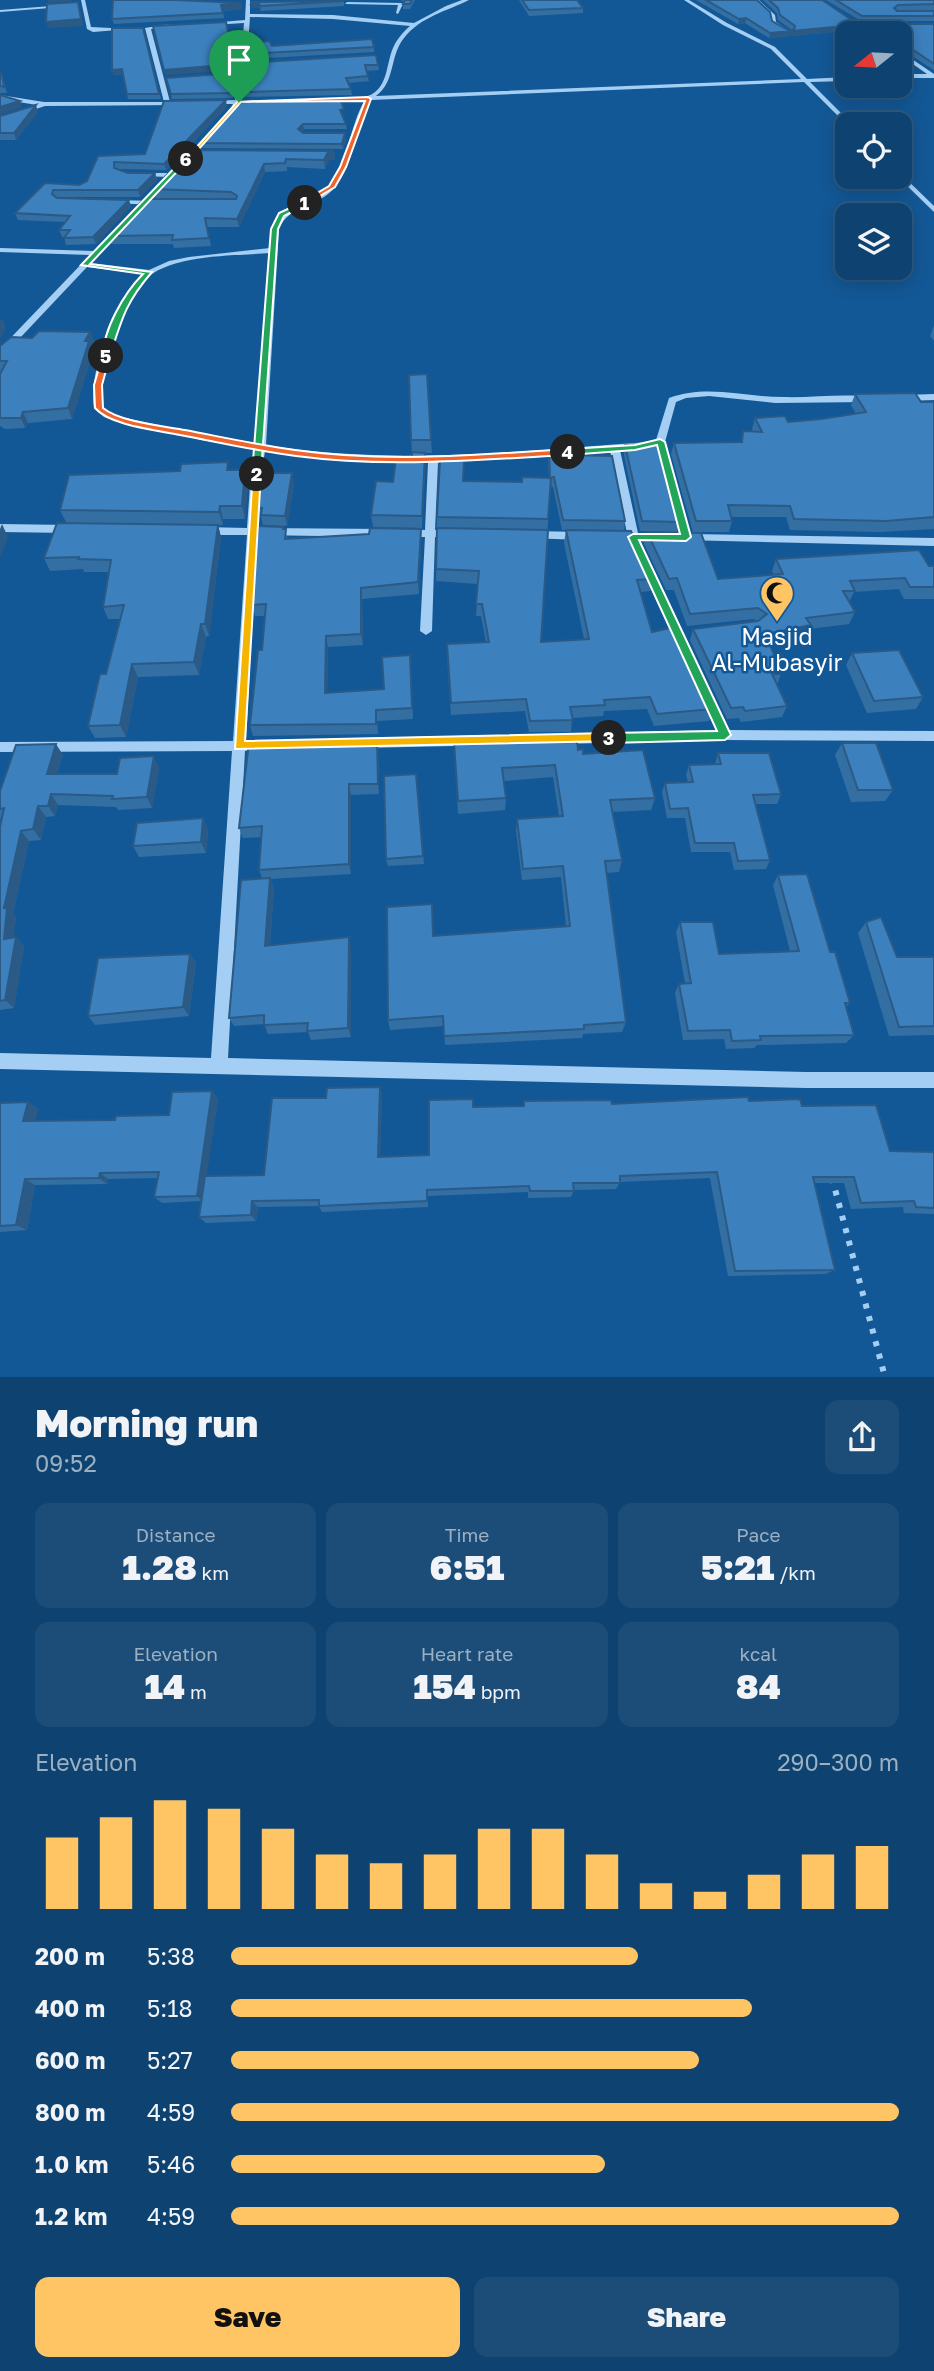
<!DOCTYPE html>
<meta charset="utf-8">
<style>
body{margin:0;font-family:"Golos Text",sans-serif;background:#1c4d78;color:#f1f3f6;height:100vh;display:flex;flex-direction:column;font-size:26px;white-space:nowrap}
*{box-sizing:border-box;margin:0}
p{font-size:23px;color:#9bb0c3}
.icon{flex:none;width:38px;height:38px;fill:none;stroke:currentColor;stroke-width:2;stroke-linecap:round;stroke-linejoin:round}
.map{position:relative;height:1377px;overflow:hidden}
.drawer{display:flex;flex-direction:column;background:#0e4270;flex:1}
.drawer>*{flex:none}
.needle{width:46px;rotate:252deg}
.fabs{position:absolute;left:835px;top:21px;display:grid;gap:14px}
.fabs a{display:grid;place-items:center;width:77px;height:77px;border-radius:14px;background:#0e4270;box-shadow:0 4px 18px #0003,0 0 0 2px #2e5b83;font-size:35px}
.pin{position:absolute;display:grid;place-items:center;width:60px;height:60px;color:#fff;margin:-72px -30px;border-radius:50% 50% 50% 0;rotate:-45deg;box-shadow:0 0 7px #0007}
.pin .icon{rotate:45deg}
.km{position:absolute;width:35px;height:35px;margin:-18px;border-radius:50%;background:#222;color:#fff;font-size:19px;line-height:35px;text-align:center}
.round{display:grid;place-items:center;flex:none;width:74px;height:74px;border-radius:14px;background:#1c4d78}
.head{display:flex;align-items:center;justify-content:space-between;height:119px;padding:0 35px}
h1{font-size:38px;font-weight:800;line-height:52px}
.figures{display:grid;grid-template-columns:repeat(3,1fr);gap:10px;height:119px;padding:7px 35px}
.figures div{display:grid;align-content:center;border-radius:14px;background:#1c4d78;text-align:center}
.figures b{font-size:35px;font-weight:800}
.figures small{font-size:19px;font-weight:400}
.figures p{font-size:19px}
.chart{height:196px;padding:14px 35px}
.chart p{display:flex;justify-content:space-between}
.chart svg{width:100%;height:126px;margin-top:7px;stroke:#ffc565;stroke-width:6}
.primary-button{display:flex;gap:14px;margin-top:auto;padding:14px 35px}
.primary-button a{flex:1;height:80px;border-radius:14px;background:#ffc565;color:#111;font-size:28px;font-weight:800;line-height:80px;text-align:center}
.primary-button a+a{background:#1c4d78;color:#f1f3f6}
ul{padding:0 35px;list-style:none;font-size:23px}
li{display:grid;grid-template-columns:112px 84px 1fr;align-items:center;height:52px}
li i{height:18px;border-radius:9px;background:#ffc565}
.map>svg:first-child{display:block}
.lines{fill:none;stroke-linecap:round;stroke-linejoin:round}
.path{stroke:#a4cef3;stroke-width:6;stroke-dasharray:5 8;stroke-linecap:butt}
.minor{fill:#a4cef3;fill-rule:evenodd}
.wall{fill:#346fa3;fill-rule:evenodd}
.shaded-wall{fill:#2a5a85}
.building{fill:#3c81be;stroke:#2a5a85;stroke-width:2}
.split-1{fill:#f0652b;stroke:#fff;stroke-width:2}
.split-2{fill:#22a559;stroke:#fff;stroke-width:2}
.split-3{fill:#f5b400;stroke:#fff;stroke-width:2}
.split-4{fill:#22a559;stroke:#fff;stroke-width:2}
.split-5{fill:#f0652b;stroke:#fff;stroke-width:2}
.split-6{fill:#22a559;stroke:#fff;stroke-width:2}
.split-7{fill:#f5b400;stroke:#fff;stroke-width:2}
.labels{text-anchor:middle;stroke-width:5;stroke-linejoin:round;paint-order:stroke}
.poi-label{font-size:23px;fill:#fff;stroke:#135896}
</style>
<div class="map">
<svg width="934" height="1377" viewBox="0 0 934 1377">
<rect width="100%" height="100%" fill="#135896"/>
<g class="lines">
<path class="path" d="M832 1178 885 1377"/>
<path class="minor" d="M81 0H85L91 27 130 29 93 32 87 29Z
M246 0H250V14L333 15 414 23 446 6 462 0H469C447 11 420 17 404 38 389 57 396 81 376 96L801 79 771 49 723 25 684 0H689L727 23 775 47 807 79 847 77V81L810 82 852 124 847 125 804 82 371 100C353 126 356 162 335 187 320 207 289 204 279 229L266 445C393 466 522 451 649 442L656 440 669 398C707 384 744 397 783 397 812 398 843 393 871 397V401L868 402 775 403 709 396 686 398 676 402 665 442 690 534 934 538V546L682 540 656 446 620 450 638 533H661L666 537 661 541H640L729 730 934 731V741L725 740 560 744 555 743 554 739 555 735 560 734 716 730 629 541H616L611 537 616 533H627L610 451 438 463 435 530H451L456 534 451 538 435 537 432 631 426 635 420 631 425 537H406L401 533 406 529 425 530 428 463C373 461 319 460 265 451L260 485 258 528 385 529 390 533 385 537 257 535 246 741 250 742 251 746 250 750 245 751 228 1058 806 1072H934V1088H806L0 1069V1053L211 1058 232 751 0 752V742L233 741 247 535H203L198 531 203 527 247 528 250 485 256 449 201 440 116 421 104 417 94 408C88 372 116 298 143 274L87 267 3 356 0 357V349L90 255 0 252V248L94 251 120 226 124 228 123 230 91 263 149 270 169 261 189 257 270 248C274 190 303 216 329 186 349 163 349 126 365 100L323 102 320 100 323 98C334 98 358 100 368 96 388 89 386 64 393 48 397 39 403 32 410 26L333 19 250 17 246 73 241 100 255 102 239 104 234 110 231 108 233 104H209L211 101 235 100 240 73 244 23 212 25 209 23 245 20ZM270 253 256 443 201 434 121 417 110 413 103 407C99 385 108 365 114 343 121 319 128 293 148 277 176 254 235 256 270 253Z
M754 0H759L775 15 776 22 787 29V31H783L772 24 771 16Z
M347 2 401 3 403 4 398 14 396 13 398 5 345 4Z
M64 5 62 7 0 12V10Z
M169 24 171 27 151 29 170 102 181 103V105L45 106 36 109 33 107 37 105 0 99V95L44 102H164L145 28Z
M900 51 934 74V78H900V74H927L900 55Z
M141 173H170L173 175 170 177 139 176 138 175Z
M900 173 934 206V212L898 177Z
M113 200 158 201 162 203 158 205 111 203 109 202Z
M934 394V400L904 401 899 398 904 395Z
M0 524 70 525 75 529 70 533 0 532Z
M532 531 581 532 586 536 581 540 528 538 527 535Z
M500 735 505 736 506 740 505 744 500 745 361 748 356 747 355 743 356 739 361 738Z"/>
</g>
<path class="wall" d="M395 0H415L410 9H403L404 2 401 0Z
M519 0H577L583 8V13L529 16Z
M696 0H757L772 21 788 30H792L778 20 777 13 763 0H822L864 28 934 24V70L901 49 900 33H847V41H844L833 32 769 38 745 23 738 24Z
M826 0H934V10L896 11H934V21H861Z
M344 1V6L261 11 260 8H252V2Z
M241 3 242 9 223 11 224 18 114 24 112 19Z
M143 28 161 99H128L123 74 113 75Z
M374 47V52L248 59 247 54Z
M246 63 378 65 379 70 366 71 369 81 348 83 351 89 352 95 244 97 243 92Z
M0 73 4 82 7 93H0Z
M166 78H235L233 98 172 99Z
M239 101 345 115H342L346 124 347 129H304L302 132 303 133 346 139 343 149 201 148 200 143Z
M227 107 166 170 118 169 128 173H155L157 180 140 197H56L131 206 96 244 66 245 64 237H62L59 230 65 222 18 220 15 213 45 183 79 185 87 181 98 156 145 154Z
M38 112 16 140H0V116Z
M191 150 334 151 335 159 329 160 325 169 287 167V171L265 172 239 227H207L211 246 174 248 173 244H111L109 236 197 199 155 198 153 189Z
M934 325V341L930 336Z
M90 332 94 342 91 347 93 352 72 419 28 423 25 428 5 429 0 426V374L1 371 0 372V346L32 338Z
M409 375 431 440 432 453H425V466L422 528 373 527 371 515 393 482 412 459Z
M855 394 921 402H934V529L880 532 790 530 786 517H731L732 521 729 532H693L671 454 674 443 741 442 743 431 753 432 752 429 755 418 788 422 821 419 856 414 851 405Z
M625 445 679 522 677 532 640 531 624 455Z
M549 450 569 455 625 521 624 531 653 579 650 591 641 592 652 632 713 709 709 721 654 726 647 709 604 711 603 716 572 718 571 732H529L525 711 451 715 447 656 486 642 481 616H476L478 584 436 581 437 517 522 482 549 478 548 460ZM550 487H553L562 530H566L564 543 584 639 541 642Z
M230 470 248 483 245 519H223V525H218L221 537 209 636 206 637 199 675 138 677 126 737 95 738 88 726 106 674 120 619H108L103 607 109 572H84L83 569 50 571 44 558 66 522 60 510Z
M294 483 287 526 263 525 259 508Z
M283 527 288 539 421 541 419 594 362 599 363 645 328 647 327 693 384 689 410 655 413 719 377 721 378 734 253 736 250 725 262 650 265 616H255L252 605Z
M647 532 718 579 774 575 772 571 776 559 934 566V599H904L899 589 854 592 849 602 855 612 849 624 809 629 806 637 770 644 781 674 777 685 787 706 782 717 741 722 739 718 727 719 690 640 693 629 757 621 754 619 687 626 674 590H666L644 544Z
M852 653 923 697 916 709 867 713 846 665Z
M532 735 578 750 655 798 651 810 612 812 622 860 619 872 606 873 626 1022 622 1032 583 1034 582 1038 445 1045 444 1026 390 1030 388 1020 433 936 566 926 561 877 522 880 516 831 517 819 559 816 553 777 504 781 506 798 505 810 458 814 454 742 532 738Z
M377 739 378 750 379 794 351 795V874L270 879 274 888 270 945 351 947V1037L311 1040 308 1032 268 1034 264 1024 234 1026 229 1018 262 878 259 870 261 837 243 838 239 828Z
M842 743 893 790 885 801 851 802 835 755Z
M718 753 781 794 777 804H756L770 860 766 869 734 870 730 852H691L685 818H667L662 792 665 783 688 782 686 775 689 765 715 764Z
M63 755 57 774H117L159 767 152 808 118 810 116 807 58 805 55 816 46 817 41 840 29 841 13 914 16 917 13 938 16 937 24 946 14 1008 0 1010V827L2 820 0 818V791Z
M416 774 424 864 388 866 386 859Z
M203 818 208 830 206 853 139 857 133 846Z
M778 875 830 952 850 1003 846 1007 854 1035 846 1043 757 1045 754 1048 726 1049 724 1039 683 1040 675 993 679 984 685 983 676 932 680 922 719 954 790 951 773 885Z
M866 922 897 957H934V1035L889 1036 858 933Z
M190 954 196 963 189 1016 95 1025 88 1016Z
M380 1087 382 1096 380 1157 429 1155 473 1107 523 1106 524 1101 612 1104 749 1101 802 1106 890 1151 934 1152V1214L904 1213 903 1207 851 1209 844 1183H814L835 1270 825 1274 728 1276 710 1178 620 1182 616 1189 574 1190 571 1197 528 1198V1192L428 1196V1207L322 1212 319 1206 258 1207 256 1221 206 1223 199 1217 201 1201 162 1203 154 1197 158 1178 108 1179 107 1184 35 1185 27 1230 0 1232V1103L28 1102 38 1109 35 1121 115 1120 169 1115 212 1091 218 1099 206 1176 264 1175 326 1098Z"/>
<path class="shaded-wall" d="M48 0H72V1L49 3Z
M78 2 83 26 48 28 46 22Z
M241 3 242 9 222 11 221 5Z
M259 3 260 8H252L251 4Z
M746 18 745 23 738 24 739 19Z
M834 27 833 32 769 38 770 33Z
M237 44 238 49 236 70 165 75 164 70Z
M122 69 123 74 113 75 112 70Z
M234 73 235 78 233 98 232 93Z
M226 100 227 107 166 170 164 164Z
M20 101 22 107 0 115V107Z
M36 105 38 112 16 140 14 133Z
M303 124 304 129 299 135 298 129Z
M345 133 346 139 343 149 342 144Z
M334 151 335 159 329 160 325 169 324 160 328 152Z
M264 164 265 172 239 227 237 219Z
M155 173 157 180 140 197 138 190Z
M129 200 131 206 96 244 93 237Z
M2 318 6 328 0 339V321Z
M90 332 94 342 91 347 93 352 72 419 68 408 85 341Z
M23 412 28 423 25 428 21 418Z
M425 453V466L422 528V516Z
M245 470 248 483 245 519 242 506Z
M292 473 294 483 287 526 285 516Z
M220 506 223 519V525L219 512Z
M2 524 8 537 0 558V529Z
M218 525 221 537 209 636 205 624Z
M421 529V541L419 594 418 582Z
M361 588 362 599 363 645 361 634Z
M201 624 206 637 199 675 194 662Z
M811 625 806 637 761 645 766 634Z
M326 636 328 647 327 704 325 693Z
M132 664 138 677 126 737 120 725Z
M377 739 378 750 379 794 378 784Z
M56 744 63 755 54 784 47 774Z
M154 756 159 767 152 808 147 797Z
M349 784 351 795V874L349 864Z
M51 794 58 805 55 816 48 806Z
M38 806 46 817 41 840 33 829Z
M203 818 208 830 206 853 201 842Z
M21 831 29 841 13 914 16 917 12 948 4 939V908Z
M270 878 274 888 269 956 265 946Z
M16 937 24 946 14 1008 5 1000Z
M349 937 351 947V1037L348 1028Z
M190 954 196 963 189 1016 183 1007Z
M380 1087 382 1096 380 1164 378 1157Z
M212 1091 218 1099 203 1201 197 1196Z
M28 1102 38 1109 33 1128 23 1121Z
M100 1173 108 1179 107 1184 99 1178Z
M25 1179 35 1185 27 1230 16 1225Z
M252 1201 258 1207 256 1221 251 1215Z"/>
<path class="building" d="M113 0H176L241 3 221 5 223 13 112 19Z
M405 0H412L410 4H403Z
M522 0H577L583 8 529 10Z
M706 0H757L770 12 772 21 788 30H794L795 26 780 15 778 8 769 0H822L864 28 871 24H934V64L903 43 900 44V45V33H847V36H845L834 27 770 33 746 18 739 19Z
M836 0H934V4L898 5 894 8 897 11H934V16H862Z
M344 1 260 6 259 3 251 4 252 2Z
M78 2 81 19 46 22 47 4Z
M226 22 231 45 237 44 235 64 164 70 153 26Z
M112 28H143L159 94H127L122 69 112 70Z
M372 39 374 47 247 54 248 43 269 41 272 46Z
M376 55 378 65H365L368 76 346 78 351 89 243 92 246 63Z
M0 73 2 75 4 87 0 86Z
M234 73 232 93 171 94 166 78Z
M0 95 20 101 0 107Z
M340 99 344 109 340 110 346 124H303L298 129 303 133H345L342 144 200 143 239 101Z
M226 100 164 164 114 162V168L128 173H155L138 190H53L52 194 57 198 129 200 93 237 64 238 70 230H59L70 216 15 213 45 183 79 185 87 181 98 156 145 154 164 101Z
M36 105 14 133H0V116Z
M191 150 334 151 328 152 324 160 286 159 285 163 264 164 237 219 205 218 209 238 172 240 173 235 109 236 144 199H236L237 196 231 192 153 189Z
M39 331 90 332 85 341H89L68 408 23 412 21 418H0V374L7 361H0V346L11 337 32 338Z
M427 374 431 440H411L409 375Z
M915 393 921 402H934V517L886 521 794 519 790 506 728 505 732 521H696L674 443 742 442 743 431 762 432 755 418 785 416 788 422 821 419 866 412 855 394Z
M658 444 679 522 642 521 625 445Z
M549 450 568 451 569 455 612 456 625 521 563 520 554 477 550 478Z
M412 452 425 453 422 516 371 515 376 481 393 482 396 459H412Z
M440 460 464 461 463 481 522 482V477L551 478 548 519 437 517Z
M228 462 227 470H245L242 506H220L219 512 60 510 69 475 180 471 181 464Z
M261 473H292L285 516 261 515 262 508H259Z
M57 523 218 525 205 624H201L194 662 132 664 120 725 88 726 100 674H106L124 605 103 607 111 560 78 559 79 557 44 558Z
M258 526 283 527V529H286L285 539 369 534 370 528 421 529 418 582 361 588V634L326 636 325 693 384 689 382 657 410 655 412 708 376 710V724L250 725 258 650H262L266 604 252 605Z
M437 528 548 530 541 642 589 639 566 530 631 531 653 579 637 580 652 632 675 627 713 709 657 714 650 697 604 700 605 705 570 707 573 720 530 721 526 699 451 703 447 644 489 642 482 604H476L479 571 436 569Z
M647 532 701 533 718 579 783 574 776 559 919 550 929 566H934V587H910L905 578 850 581 855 591H843L855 612 806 618 811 625 766 634 781 674H772L787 706 745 711 743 707 731 708 693 629 758 621 767 614 758 608 690 614 677 578 669 579Z
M899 650 923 697 874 701 852 653Z
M576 734 578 750 583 749V754L643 750 655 798 610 800 622 860 605 861 626 1022 584 1025V1029L444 1036 443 1016 388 1020 387 907 432 904 433 936 570 926 563 866 523 869 517 819 563 816 555 765 502 768 506 798 458 801 454 742 533 738 532 735Z
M377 739 378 784H349V864L259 870 262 826 239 828 249 742Z
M842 743H876L893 790H858Z
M56 744 47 774H117L120 758 154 756 147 797 112 799 113 796 51 794 48 806H38L33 829 21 831 4 908H7L4 939 16 937 5 1000 0 1001V827L4 808 0 809V791L16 745Z
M718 753H769L781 794 753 795 770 860 738 861 734 843H695L688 808 670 809 665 783 693 782 689 765 721 764Z
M416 774 423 856 386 859 384 776Z
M203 818 201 842 133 846 137 823Z
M807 874 830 952H835L850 1003H845L854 1035 760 1036 761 1040 732 1041 730 1030 688 1031 679 984 691 983 680 922H713L719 954 799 951 778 875Z
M270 878 265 946 349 937 348 1028 307 1031 308 1023 264 1025V1015L229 1018 241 880Z
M881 917 897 957H934V1026L899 1027 866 922Z
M190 954 183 1007 88 1016 98 958Z
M380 1087 378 1157 429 1155V1100L473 1099V1107L524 1106V1101L611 1100 612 1104 748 1097 749 1101 800 1099 802 1106 876 1105 890 1151 934 1152V1208L916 1207 914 1201 861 1203 854 1177H813L835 1270 735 1271 717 1172 620 1176V1183H573L574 1191H530L529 1186 427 1190V1201L319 1206V1200L252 1201 251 1215 199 1217 205 1176 264 1175 272 1098H326L327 1088Z
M212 1091 197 1196 154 1197 159 1172 100 1173 99 1178 25 1179 16 1225 0 1226V1103L28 1102 23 1121 115 1120 116 1116 169 1115 172 1092Z"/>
<path class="split-1" d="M368 97 371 99 346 167 335 187 305 205 302 202 329 186 340 167 365 101 236 102Z"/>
<path class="split-2" d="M305 201 307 204 284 216 278 229 261 474 257 477 252 474 271 229 279 213Z"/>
<path class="split-3" d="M253 472 261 474 245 741 609 733 613 734V741L235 749Z"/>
<path class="split-4" d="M660 439 665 442 691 537 686 541 639 540 731 735 725 740 609 743 603 738 609 733 717 731 628 537 633 534H680L657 445 635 450 568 455 564 452 568 449 635 445Z"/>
<path class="split-5" d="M103 354 110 356 102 385 103 408C120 422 163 426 185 430 222 437 258 445 295 450 386 463 478 455 568 449L573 452 568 455C478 460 386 468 296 456 257 451 218 442 180 435 157 430 111 426 95 408L94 385Z"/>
<path class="split-6" d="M184 158 189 159 90 264 152 272C126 302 122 318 110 356L103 358C102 331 124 293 143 274L81 265Z"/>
<path class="split-7" d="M239 100 240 103 188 161H184Z"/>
<defs>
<g id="mosque-pin" transform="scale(1.75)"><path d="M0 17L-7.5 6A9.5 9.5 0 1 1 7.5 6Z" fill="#ffc565" stroke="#135896"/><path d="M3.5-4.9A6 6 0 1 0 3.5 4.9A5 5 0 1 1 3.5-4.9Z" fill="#111"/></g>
</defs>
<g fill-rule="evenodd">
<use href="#mosque-pin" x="777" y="593"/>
</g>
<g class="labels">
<g class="poi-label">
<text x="777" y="645">Masjid<tspan x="777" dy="26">Al-Mubasyir</tspan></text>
</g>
</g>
</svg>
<div class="fabs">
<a><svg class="needle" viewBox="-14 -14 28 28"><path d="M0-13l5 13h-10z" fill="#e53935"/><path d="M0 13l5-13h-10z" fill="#9bb0c3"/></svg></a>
<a><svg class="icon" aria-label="locate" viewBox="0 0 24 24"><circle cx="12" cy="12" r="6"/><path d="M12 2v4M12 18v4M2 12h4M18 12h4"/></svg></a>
<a><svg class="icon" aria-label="layers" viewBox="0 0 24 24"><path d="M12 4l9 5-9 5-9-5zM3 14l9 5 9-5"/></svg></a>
</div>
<div class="pin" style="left:239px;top:102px;background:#1e9e55"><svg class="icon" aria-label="arrive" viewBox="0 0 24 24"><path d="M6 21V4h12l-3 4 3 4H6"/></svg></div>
<b class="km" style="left:305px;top:203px">1</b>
<b class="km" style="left:257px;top:474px">2</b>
<b class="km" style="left:609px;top:738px">3</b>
<b class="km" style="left:568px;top:452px">4</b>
<b class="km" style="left:106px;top:356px">5</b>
<b class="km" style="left:186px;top:159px">6</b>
</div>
<section class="drawer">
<div class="head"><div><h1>Morning run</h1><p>09:52</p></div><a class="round"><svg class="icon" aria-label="share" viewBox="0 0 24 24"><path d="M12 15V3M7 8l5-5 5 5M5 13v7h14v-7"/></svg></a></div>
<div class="figures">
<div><p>Distance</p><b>1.28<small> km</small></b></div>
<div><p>Time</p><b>6:51</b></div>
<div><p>Pace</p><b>5:21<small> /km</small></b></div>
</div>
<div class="figures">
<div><p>Elevation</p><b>14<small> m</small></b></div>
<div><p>Heart rate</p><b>154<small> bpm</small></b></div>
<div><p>kcal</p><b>84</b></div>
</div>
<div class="chart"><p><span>Elevation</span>290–300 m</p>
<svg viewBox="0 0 160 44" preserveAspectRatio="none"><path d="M5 44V19M15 44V12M25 44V6M35 44V9M45 44V16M55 44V25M65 44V28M75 44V25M85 44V16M95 44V16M105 44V25M115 44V35M125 44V38M135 44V32M145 44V25M155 44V22"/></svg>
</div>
<ul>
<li><b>200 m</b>5:38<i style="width:61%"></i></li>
<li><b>400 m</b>5:18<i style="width:78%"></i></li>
<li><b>600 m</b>5:27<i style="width:70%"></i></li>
<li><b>800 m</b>4:59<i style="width:100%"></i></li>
<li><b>1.0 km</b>5:46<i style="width:56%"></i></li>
<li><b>1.2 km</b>4:59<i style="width:100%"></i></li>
</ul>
<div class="primary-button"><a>Save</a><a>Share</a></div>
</section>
